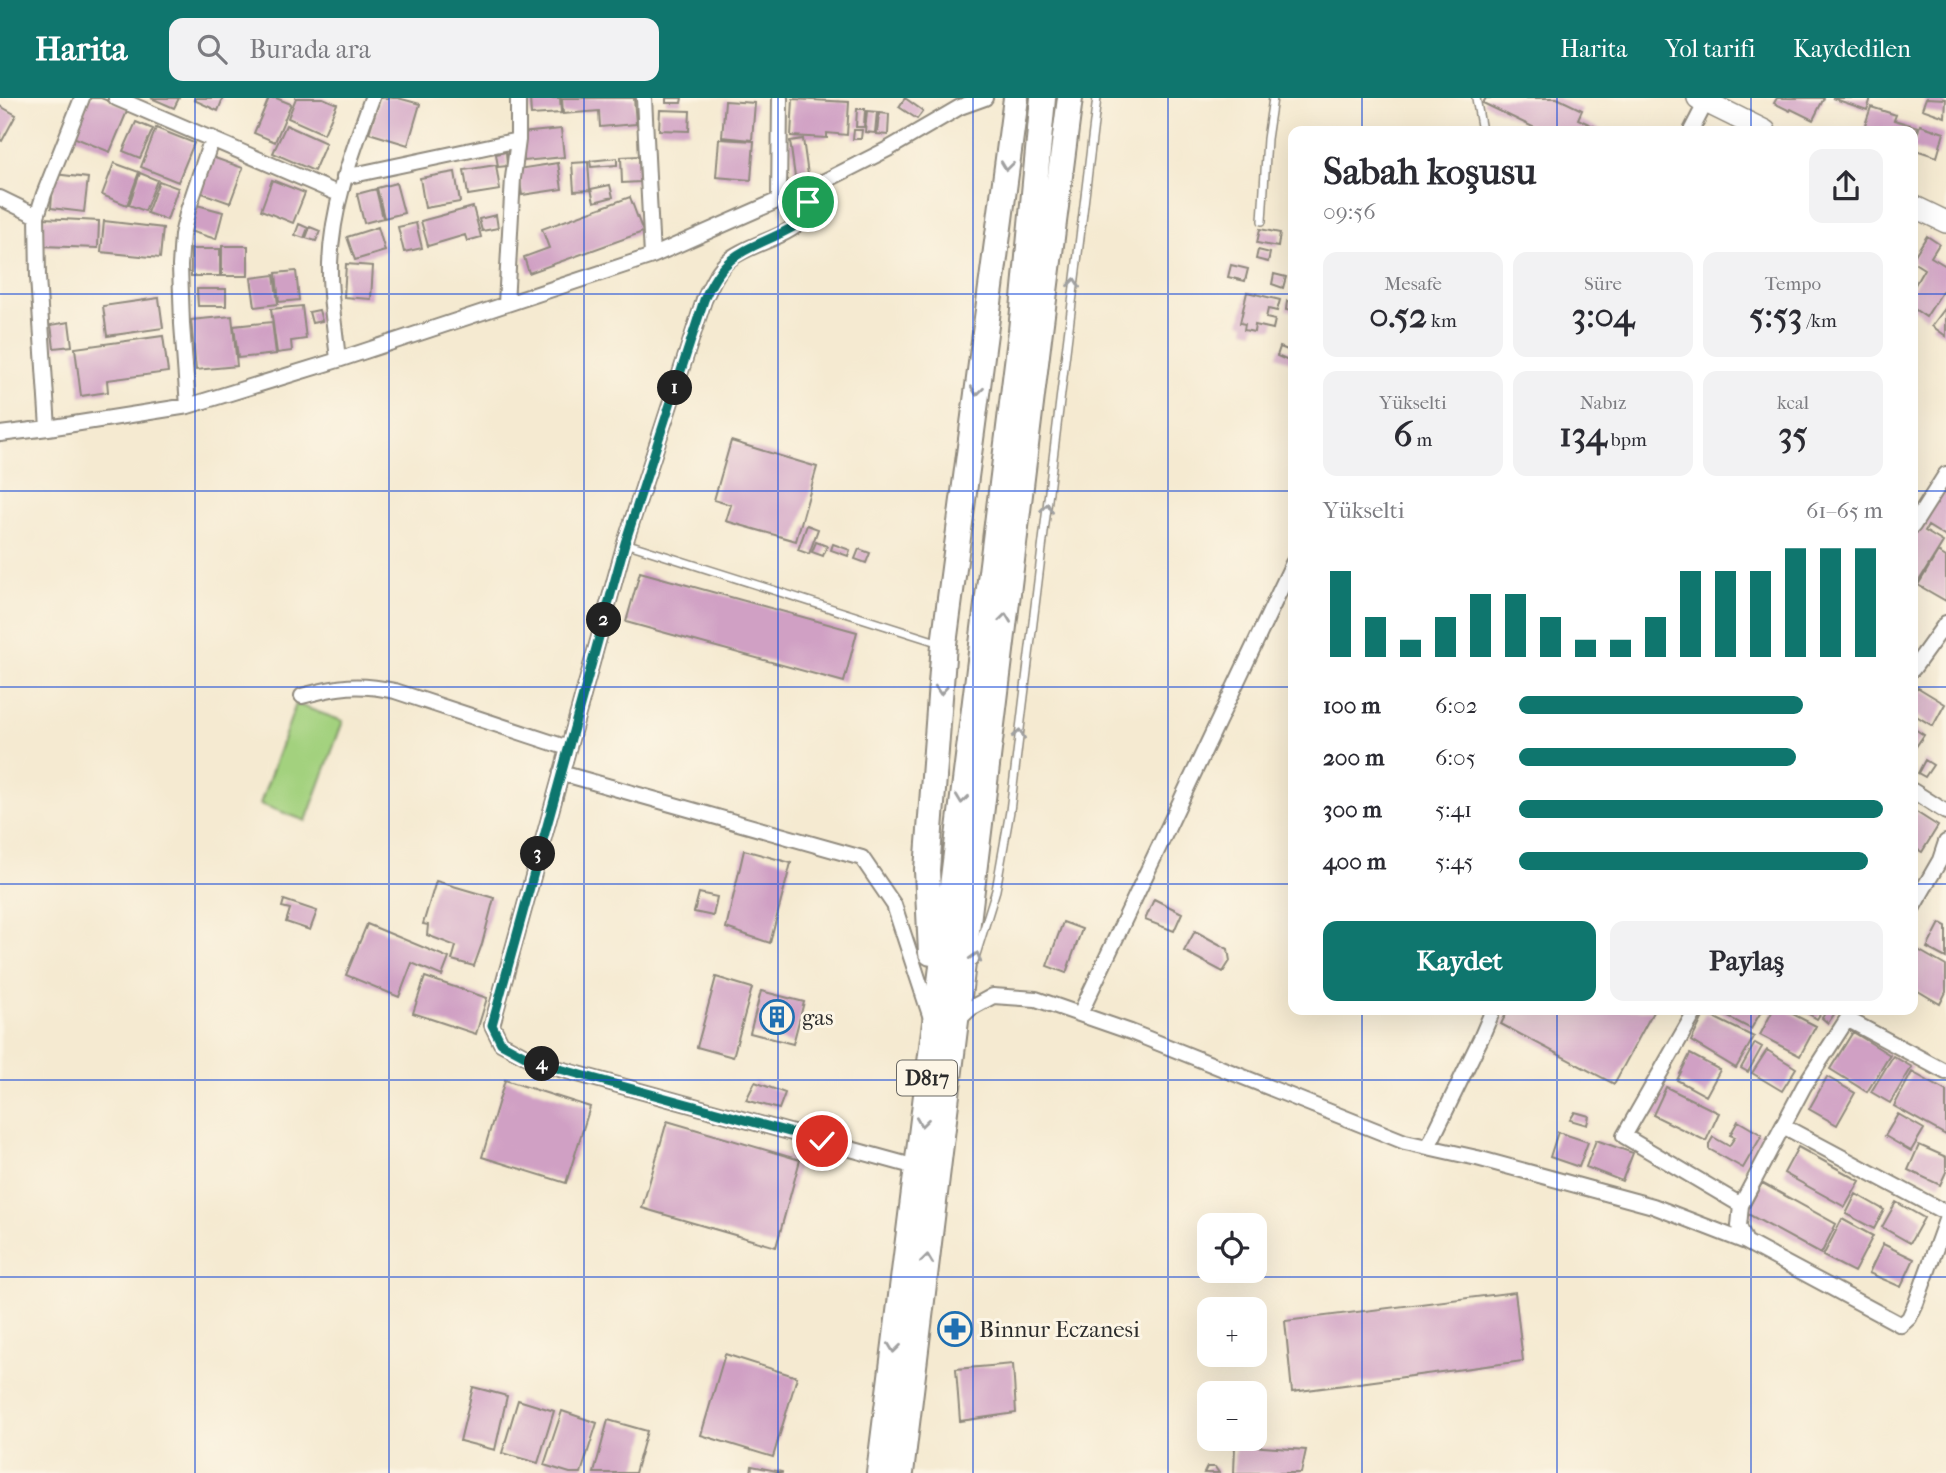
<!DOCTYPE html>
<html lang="tr">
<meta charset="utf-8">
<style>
body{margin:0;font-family:"IM FELL French Canon",serif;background:#f2f2f3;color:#2b2b33;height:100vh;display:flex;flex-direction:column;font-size:26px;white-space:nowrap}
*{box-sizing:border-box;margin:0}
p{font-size:23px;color:#7c7c81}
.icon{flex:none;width:38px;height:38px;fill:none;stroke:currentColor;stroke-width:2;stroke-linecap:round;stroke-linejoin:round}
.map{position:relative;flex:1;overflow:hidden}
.panel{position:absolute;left:1288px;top:28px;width:630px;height:889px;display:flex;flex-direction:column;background:#fff;border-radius:14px;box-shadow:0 7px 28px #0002}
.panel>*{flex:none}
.controls{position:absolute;left:1197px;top:1115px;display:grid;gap:14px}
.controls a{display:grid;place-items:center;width:70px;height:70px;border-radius:14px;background:#fff;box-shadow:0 7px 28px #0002;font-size:35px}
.pin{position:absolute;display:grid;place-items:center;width:60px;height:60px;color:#fff;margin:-30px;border:4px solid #fff;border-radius:50%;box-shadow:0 2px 7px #0007}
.km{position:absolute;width:35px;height:35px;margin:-18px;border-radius:50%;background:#222;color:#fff;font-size:19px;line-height:35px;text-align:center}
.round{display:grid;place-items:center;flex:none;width:74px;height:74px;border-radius:14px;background:#f2f2f3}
.head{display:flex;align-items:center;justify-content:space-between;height:119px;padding:0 35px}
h1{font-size:38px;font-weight:700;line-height:52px}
.metrics{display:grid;grid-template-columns:repeat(3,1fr);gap:10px;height:119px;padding:7px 35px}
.metrics div{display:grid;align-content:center;border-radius:14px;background:#f2f2f3;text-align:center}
.metrics b{font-size:35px;font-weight:700}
.metrics small{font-size:19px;font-weight:400}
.metrics p{font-size:19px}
.chart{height:196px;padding:14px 35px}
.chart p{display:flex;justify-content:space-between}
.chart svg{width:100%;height:126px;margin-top:7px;stroke:#0f766e;stroke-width:6}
.cta{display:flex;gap:14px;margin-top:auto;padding:14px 35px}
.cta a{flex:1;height:80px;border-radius:14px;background:#0f766e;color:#fff;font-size:28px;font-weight:700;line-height:80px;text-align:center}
.cta a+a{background:#f2f2f3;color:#2b2b33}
ul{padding:0 35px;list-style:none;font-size:23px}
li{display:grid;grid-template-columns:112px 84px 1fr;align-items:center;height:52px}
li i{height:18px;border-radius:9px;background:#0f766e}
header{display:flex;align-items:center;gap:42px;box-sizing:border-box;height:98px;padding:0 35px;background:#0f766e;color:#fff}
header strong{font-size:33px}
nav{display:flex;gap:38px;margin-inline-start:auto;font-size:24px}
.search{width:490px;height:63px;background:#f2f2f3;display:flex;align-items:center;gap:18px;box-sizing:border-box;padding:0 24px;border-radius:14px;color:#7c7c81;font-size:26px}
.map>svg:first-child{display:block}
.green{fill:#a3d17e;stroke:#677e54;stroke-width:2}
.building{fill:#d0a0c4}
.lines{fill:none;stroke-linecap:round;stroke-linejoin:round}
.lane-casing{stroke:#908a7e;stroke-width:10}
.street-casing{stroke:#908a7e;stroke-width:18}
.primary-casing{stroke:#908a7e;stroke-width:24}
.highway-casing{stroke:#908a7e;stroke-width:28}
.lane{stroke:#fff;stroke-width:7}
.street{stroke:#fff;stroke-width:14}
.primary{stroke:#fff;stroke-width:21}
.highway{stroke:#fff;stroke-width:24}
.oneway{stroke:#a0a0a0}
.route-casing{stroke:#fff;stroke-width:14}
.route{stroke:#0f766e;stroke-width:9}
.grid{fill:none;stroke:#1d4ed8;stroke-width:2;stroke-opacity:0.55}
.labels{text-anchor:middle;stroke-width:6;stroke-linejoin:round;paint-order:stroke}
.shield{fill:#fcf5e5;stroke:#6a6863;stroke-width:2}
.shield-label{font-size:21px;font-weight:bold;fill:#2b2b2b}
.poi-label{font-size:23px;fill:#2b2b2b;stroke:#fcf5e5;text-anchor:start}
</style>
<header>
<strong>Harita</strong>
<div class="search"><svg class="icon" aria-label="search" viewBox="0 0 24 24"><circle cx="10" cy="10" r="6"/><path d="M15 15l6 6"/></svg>Burada ara</div>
<nav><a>Harita</a><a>Yol tarifi</a><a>Kaydedilen</a></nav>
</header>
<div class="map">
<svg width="1946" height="1375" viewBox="0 0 1946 1375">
<rect width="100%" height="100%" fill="#fcf5e5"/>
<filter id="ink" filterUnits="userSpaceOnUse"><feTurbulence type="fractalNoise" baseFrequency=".0143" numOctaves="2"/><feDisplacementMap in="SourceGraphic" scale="14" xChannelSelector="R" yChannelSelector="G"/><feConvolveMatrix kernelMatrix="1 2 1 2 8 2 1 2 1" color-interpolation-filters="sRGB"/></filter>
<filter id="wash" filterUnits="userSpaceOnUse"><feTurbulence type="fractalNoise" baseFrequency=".00686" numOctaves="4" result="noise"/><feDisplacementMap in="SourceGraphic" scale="28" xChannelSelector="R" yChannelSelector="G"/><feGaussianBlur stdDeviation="1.57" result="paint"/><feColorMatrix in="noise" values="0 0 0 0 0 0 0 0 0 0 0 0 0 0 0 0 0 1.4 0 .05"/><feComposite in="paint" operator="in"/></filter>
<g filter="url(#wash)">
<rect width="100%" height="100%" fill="#f5ead1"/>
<path class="green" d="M296 606 343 623 306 723 260 706Z"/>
<g id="blocks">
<path class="building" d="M89 0H101L128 11 110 54 73 39Z
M151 0H179L174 10Z
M195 0H223L218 13 194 2Z
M269 0H276L291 6 275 44 254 35Z
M296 0H323L337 6 324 36 288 20Z
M380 0H398L420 6 408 47 369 35Z
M530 0H560L561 15 531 17Z
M562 0H634L636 26 600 29 599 13 563 16Z
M666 0H682L681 5H666Z
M905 0 923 13 917 21 899 9Z
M1486 0H1557L1582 12 1578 21 1604 33H1541L1483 5Z
M1777 0H1824L1813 22 1791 11 1790 13 1774 5Z
M1832 0H1871L1867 12Z
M1926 0 1946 1 1945 19 1922 11Z
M793 1 849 4 847 37 827 35V40L791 38Z
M725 3 755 5 752 42 722 39Z
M0 8 16 17 2 43 0 42Z
M1871 9 1896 17 1894 22 1918 29 1913 43V33H1863Z
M857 11H865L864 29H856Z
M660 12 690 13 689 33 659 32Z
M867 13 877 14 875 35 865 34Z
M879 15 889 16 888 37 877 36Z
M136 24 153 31 140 60 123 53Z
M286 27 326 45 314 73 273 55Z
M1920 27 1944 35 1937 59 1913 51Z
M156 30 194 45 178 84 141 69Z
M561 31 564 59 524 63 521 35Z
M854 32H862L861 41H853Z
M719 41 754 43 751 82 716 79Z
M803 41 808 77 795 79 790 43Z
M506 54 507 68 498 69 496 56Z
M639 58 640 84 622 85 621 59Z
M212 59 243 70 230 105 199 94Z
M617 60V67L591 69 590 63Z
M588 64 590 92 574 93 572 65Z
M114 65 139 74 127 107 102 97Z
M558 65 562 91 522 97 518 71Z
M496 67 500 92 468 97 464 72Z
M455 74 460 104 425 110 420 80Z
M140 75 157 82 145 113 129 107Z
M54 76 88 80 84 114 51 110Z
M272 82 305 95 293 125 261 112Z
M159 83 178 90 167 122 147 115Z
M396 85 404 115 384 120 377 90Z
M610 87 613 99 594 104 591 91Z
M376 91 383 120 364 125 357 96Z
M630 99 643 134 529 175 524 159 549 150 542 131Z
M193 106 223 114 216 141 186 132Z
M473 109 481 139 467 143 465 137 428 148 421 123Z
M496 117 498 130 482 133 479 121Z
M43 120 99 123 98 150 42 148Z
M104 123 163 130 160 160 101 154Z
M416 125 422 150 404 154 398 129Z
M299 126 308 130 304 140 295 137Z
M310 129 320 133 316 143 306 140Z
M378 129 385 153 355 162 347 139Z
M1260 131 1280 135 1278 149 1257 145Z
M1927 138 1939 146 1931 159 1946 168V188L1926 219 1913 210V190L1924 171 1913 164V160Z
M222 148H248V178H222Z
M191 151H220V178H191Z
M1258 152 1270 155 1268 164 1256 161Z
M346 166 373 168 371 201 344 199Z
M1231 167 1248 171 1245 183 1228 179Z
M296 173 299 202 279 204 276 175Z
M1274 176 1286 179 1283 190 1272 186Z
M274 177 278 206 255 209 251 180Z
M197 191H226V208H198Z
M1247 194 1280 202 1277 213 1268 211 1266 220 1275 222 1273 231 1255 227 1254 234 1244 232 1245 226 1240 225Z
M159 200 163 230 107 238 103 208Z
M1287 203 1293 204V213L1286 212Z
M302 208 306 241 291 243 292 253 277 255 271 211Z
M1946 209V238L1932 228Z
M319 212 322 223 312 225 309 214Z
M232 218 237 268 196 272 191 222Z
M69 224 72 248 54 250 51 227Z
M272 224 276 256 238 260 234 228Z
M163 238 168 274 107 282 108 294 81 298 75 250Z
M1280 249 1293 254V265L1277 258Z
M731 343 817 369 796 443 726 423 731 407 714 402Z
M1940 392 1946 396V439L1928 428 1925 433 1943 444 1917 486 1913 484V436Z
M807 427 818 431 809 456 798 452Z
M816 444 827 448 823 458 812 454Z
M833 446 850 452 848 458 831 452Z
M859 451 870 455 866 465 855 461Z
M1938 454 1946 459V503L1918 487Z
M640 474 857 534 844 584 626 524Z
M1917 589 1945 606 1933 628 1913 616V597Z
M1913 630 1924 637 1913 653Z
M1925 662 1933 667 1925 679 1918 675Z
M1913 712 1938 728 1922 754 1913 749Z
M744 752 791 765 770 845 726 830Z
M436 783 494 800 482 846 474 868 452 862 456 848 427 837 428 827 423 826Z
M699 795 717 799 713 818 694 814Z
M1154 801 1182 815 1174 833 1145 822Z
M284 802 317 813 310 832 286 824 290 811 282 809Z
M1063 824 1082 831 1066 875 1047 868Z
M1940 825 1946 828V860L1927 850Z
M367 826 449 860 442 878 412 865 399 899 346 877Z
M1195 833 1228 851 1230 863 1223 874 1184 853Z
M1913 849 1946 868V894L1940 906 1913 890Z
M425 879 487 900 476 936 413 915Z
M716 879 752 890 733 959 697 949Z
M761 893 804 904 793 946 750 935Z
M1508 912H1654L1614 986 1501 926Z
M1715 912H1762L1751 931Z
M1773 912H1785L1816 928 1800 958 1760 937Z
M1802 912H1823L1817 921Z
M1827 912H1837L1828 925 1822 920Z
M1705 915 1754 939 1736 970 1691 943Z
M1853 934 1890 957 1867 994 1830 971Z
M1755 945 1762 949 1748 974 1741 970Z
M1767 952 1796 970 1782 993 1752 975Z
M1690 956 1720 972 1706 998 1677 982Z
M1893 958 1912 969 1890 1005 1871 994Z
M1912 974 1946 993V1037L1894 1008Z
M1827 979 1855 995 1837 1027 1809 1011Z
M505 982 590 1009 566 1085 482 1059Z
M755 984 785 995 779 1011 746 1002Z
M1666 989 1719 1015 1706 1043 1653 1017Z
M1575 1014 1589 1018 1587 1027 1570 1022Z
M1898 1016 1924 1031 1911 1053 1885 1038Z
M667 1023 800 1062 776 1149 642 1110Z
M1738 1023 1762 1037 1743 1070 1709 1051V1046L1713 1039 1729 1048 1735 1039 1730 1037Z
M1558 1034 1588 1044 1579 1069 1550 1059Z
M1596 1042 1633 1055 1622 1083 1586 1069Z
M1919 1047 1946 1059V1074L1940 1087 1908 1072Z
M1798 1049 1860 1083 1845 1109 1784 1075Z
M1762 1085 1836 1126 1821 1156 1746 1115Z
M1856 1096 1884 1112 1874 1131 1846 1116Z
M1896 1104 1924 1120 1910 1145 1882 1129Z
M1842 1121 1873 1138 1854 1174 1823 1158Z
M1883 1146 1914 1161 1901 1189 1869 1175Z
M1515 1194 1523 1263 1292 1294 1285 1223Z
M725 1256 797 1279 773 1359 701 1337Z
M1013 1266 1016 1315 960 1323 956 1271Z
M473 1289 507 1298 495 1352 460 1343Z
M518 1302 554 1313 538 1365 502 1355Z
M562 1313 597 1325 581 1375H570L544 1367Z
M608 1322 647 1333 635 1375H594Z
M1235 1347 1306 1352 1301 1375H1234Z
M752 1368 782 1374V1375H751Z
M1207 1369H1215L1219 1375H1204Z"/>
</g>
</g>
<g filter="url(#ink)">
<use href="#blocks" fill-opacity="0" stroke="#908a7e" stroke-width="2"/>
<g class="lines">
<g class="lane-casing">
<path id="lane" d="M1476 0 1482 33
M1262 123 1267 41 1273 0
M625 445 940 545
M974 863 996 792 1010 713 1097 0"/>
</g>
<g class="street-casing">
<path id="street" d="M116 0 339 96
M644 0 652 158
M1691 33 1706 4
M344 79 518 42
M809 91C809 101 809 114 802 122 788 139 749 146 730 161 717 172 711 187 704 202L625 445 492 927 501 945 538 965 916 1069
M0 100 37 118
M779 102 780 0
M506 206 513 80 518 42V0
M338 262C335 230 329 198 330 166 332 107 352 55 372 0
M188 308 182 226 180 168 182 137 188 112 212 40
M48 330 38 179 37 118 44 96 82 0
M0 336 48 330 188 308 338 262 652 158 779 102 809 91 888 51 960 9 985 0
M1913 428 1946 376
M1913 571 1946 525
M302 598C339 588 358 585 395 593L568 650
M561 675 862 760 894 807 931 920
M1913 693 1946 714
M1913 809 1940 762 1946 744
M1696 912 1624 1038 1741 1107
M1853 912 1804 988 1741 1107 1739 1128 1746 1144 1901 1227 1909 1220 1916 1205 1946 1122
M1080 916 1293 465
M1847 921 1946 974
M957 923 971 910 993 898 1036 901 1131 934 1405 1044 1477 1060 1653 1108 1746 1144
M1783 1028 1946 1115
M1428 1049 1481 940 1493 912"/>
</g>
<g class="primary-casing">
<path id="primary" d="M1698 0 1765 33
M1913 108 1946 124"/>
</g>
<g class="highway-casing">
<path id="highway" d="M931 855 927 772 944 546 1016 0
M879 1375 1021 233 1043 0
M901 1375 1039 240 1070 0"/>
</g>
<use href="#lane" class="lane"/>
<use href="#street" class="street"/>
<use href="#primary" class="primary"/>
<use href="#highway" class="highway"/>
</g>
<defs><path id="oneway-chevron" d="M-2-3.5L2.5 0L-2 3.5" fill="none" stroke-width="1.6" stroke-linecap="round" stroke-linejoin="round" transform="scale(1.75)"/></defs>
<g class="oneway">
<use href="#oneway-chevron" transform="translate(1007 68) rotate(97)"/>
<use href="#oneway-chevron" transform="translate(1074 185) rotate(-83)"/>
<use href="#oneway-chevron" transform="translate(977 293) rotate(97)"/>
<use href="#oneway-chevron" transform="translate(1047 410) rotate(-83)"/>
<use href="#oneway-chevron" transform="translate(1005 520) rotate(-83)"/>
<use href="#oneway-chevron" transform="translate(941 592) rotate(94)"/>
<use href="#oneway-chevron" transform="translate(1019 636) rotate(-83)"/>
<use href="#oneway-chevron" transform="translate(962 701) rotate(97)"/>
<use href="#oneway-chevron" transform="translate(976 859) rotate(-73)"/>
<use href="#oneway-chevron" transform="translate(922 1024) rotate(97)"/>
<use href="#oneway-chevron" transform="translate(927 1161) rotate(-83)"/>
<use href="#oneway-chevron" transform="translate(894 1250) rotate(97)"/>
</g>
</g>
<g class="lines" filter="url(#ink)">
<g class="route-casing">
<path id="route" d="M808 104C806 115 804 121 795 128 751 153 726 149 704 202L625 445 492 927 501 945 538 965 822 1043"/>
</g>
<use href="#route" class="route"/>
</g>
<path class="grid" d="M195 0V1375M389 0V1375M584 0V1375M778 0V1375M973 0V1375M1168 0V1375M1362 0V33M1557 0V33M1751 0V33M0 196H1293M1913 196H1946M0 393H1293M1913 393H1946M0 589H1293M1913 589H1946M0 786H1293M1913 786H1946M1362 912V1375M1557 912V1375M1751 912V1375M0 982H1946M0 1179H1946"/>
<defs>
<g id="building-ring" transform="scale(1.75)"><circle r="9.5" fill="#fcf5e5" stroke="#1f6fb2" stroke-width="1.5"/><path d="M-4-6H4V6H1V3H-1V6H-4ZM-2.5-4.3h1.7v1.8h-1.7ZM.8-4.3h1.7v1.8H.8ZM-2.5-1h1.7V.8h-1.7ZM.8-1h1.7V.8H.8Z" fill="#1f6fb2"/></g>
<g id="pharmacy-ring" transform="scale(1.75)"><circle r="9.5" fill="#fcf5e5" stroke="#1f6fb2" stroke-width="1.5"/><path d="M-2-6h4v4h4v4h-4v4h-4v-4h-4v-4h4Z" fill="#1f6fb2"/></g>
</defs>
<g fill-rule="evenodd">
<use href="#building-ring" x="777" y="919"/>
<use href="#pharmacy-ring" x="955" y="1231"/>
</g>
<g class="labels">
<rect class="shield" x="897" y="962.5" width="60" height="35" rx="5"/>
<g class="shield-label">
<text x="927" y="987">D817</text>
</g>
<g class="poi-label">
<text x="802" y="927">gas</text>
<text x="979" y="1239">Binnur Eczanesi</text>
</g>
</g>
</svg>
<div class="controls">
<a><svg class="icon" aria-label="locate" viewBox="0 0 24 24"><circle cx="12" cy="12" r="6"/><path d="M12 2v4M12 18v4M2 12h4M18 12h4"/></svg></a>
<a>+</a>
<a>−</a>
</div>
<div class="pin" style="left:808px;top:104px;background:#1e9e55"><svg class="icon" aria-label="arrive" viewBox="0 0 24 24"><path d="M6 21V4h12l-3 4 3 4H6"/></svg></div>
<div class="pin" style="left:822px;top:1043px;background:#d93025"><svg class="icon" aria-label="check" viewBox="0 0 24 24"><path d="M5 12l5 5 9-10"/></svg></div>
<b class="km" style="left:675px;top:290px">1</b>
<b class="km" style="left:604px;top:522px">2</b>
<b class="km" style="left:538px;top:756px">3</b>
<b class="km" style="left:542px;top:966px">4</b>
<section class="panel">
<div class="head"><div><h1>Sabah koşusu</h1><p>09:56</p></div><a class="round"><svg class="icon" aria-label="share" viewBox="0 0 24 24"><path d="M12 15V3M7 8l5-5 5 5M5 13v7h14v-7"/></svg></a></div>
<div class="metrics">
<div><p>Mesafe</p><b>0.52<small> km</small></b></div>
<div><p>Süre</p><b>3:04</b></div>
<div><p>Tempo</p><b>5:53<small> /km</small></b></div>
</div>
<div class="metrics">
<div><p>Yükselti</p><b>6<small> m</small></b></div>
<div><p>Nabız</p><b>134<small> bpm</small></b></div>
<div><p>kcal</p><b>35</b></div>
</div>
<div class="chart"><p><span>Yükselti</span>61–65 m</p>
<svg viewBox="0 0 160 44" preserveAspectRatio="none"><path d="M5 44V14M15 44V30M25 44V38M35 44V30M45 44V22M55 44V22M65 44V30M75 44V38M85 44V38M95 44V30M105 44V14M115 44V14M125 44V14M135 44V6M145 44V6M155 44V6"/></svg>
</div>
<ul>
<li><b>100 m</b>6:02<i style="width:78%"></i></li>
<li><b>200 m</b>6:05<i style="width:76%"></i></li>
<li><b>300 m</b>5:41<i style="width:100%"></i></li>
<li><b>400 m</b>5:45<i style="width:96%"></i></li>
</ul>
<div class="cta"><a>Kaydet</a><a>Paylaş</a></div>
</section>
</div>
